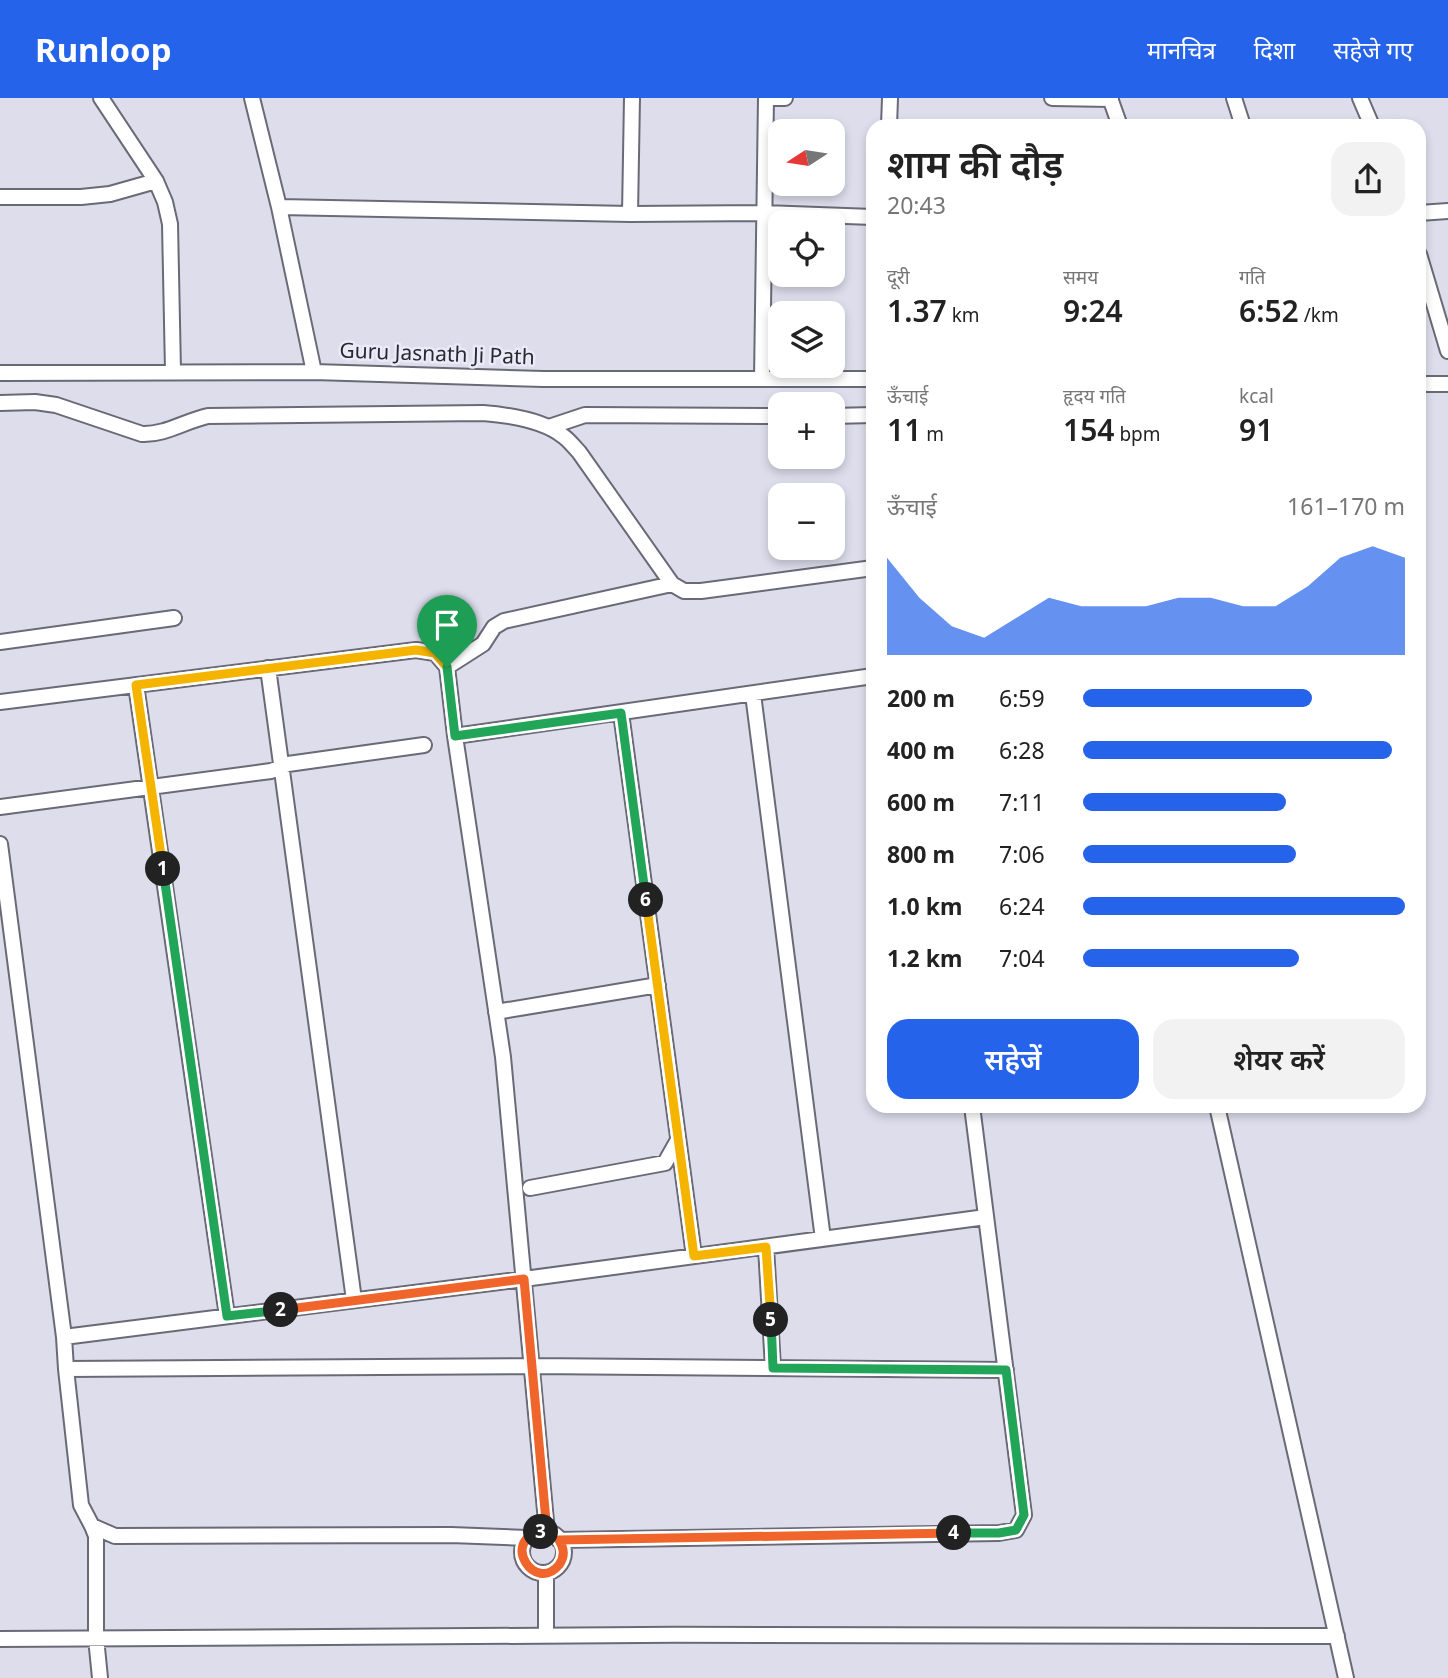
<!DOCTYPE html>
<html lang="hi">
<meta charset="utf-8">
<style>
body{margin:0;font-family:"Noto Sans","Noto Sans Devanagari",sans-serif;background:#f2f2f2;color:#222;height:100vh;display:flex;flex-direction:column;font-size:26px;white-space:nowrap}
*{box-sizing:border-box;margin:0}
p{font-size:23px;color:#767676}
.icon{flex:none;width:38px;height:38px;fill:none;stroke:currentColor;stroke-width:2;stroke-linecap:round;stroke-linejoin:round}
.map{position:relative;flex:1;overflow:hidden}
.sheet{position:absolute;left:866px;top:21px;width:560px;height:994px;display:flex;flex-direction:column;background:#fff;border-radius:21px;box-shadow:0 4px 10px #0003}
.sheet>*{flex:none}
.needle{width:46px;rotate:258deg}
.fabs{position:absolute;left:768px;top:21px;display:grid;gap:14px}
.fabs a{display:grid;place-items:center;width:77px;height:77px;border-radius:14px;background:#fff;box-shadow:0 4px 10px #0003;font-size:35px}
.pin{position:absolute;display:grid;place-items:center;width:60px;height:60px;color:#fff;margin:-72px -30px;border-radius:50% 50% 50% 0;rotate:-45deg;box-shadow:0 0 7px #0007}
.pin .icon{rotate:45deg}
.km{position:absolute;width:35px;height:35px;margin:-18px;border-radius:50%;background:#222;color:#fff;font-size:19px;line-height:35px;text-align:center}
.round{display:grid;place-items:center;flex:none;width:74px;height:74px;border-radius:21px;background:#f2f2f2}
.headline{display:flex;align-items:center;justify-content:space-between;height:119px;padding:0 21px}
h1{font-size:38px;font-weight:600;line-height:52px}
.metrics{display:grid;grid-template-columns:repeat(3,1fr);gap:10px;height:119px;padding:7px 21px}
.metrics div{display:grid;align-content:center}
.metrics b{font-size:30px;font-weight:600}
.metrics small{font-size:19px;font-weight:400}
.metrics p{font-size:19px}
.chart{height:196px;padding:14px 21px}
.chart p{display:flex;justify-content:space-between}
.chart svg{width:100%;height:126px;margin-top:7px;fill:#2563eb;opacity:.7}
.action{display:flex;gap:14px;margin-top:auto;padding:14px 21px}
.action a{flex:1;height:80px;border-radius:21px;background:#2563eb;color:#fff;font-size:28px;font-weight:600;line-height:80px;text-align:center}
.action a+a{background:#f2f2f2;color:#222}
ul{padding:0 21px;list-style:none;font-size:23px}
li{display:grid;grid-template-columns:112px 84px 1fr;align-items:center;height:52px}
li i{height:18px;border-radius:9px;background:#2563eb}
header{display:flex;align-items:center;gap:42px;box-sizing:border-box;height:98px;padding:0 35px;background:#2563eb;color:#fff}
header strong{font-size:33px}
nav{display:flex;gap:38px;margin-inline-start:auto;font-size:24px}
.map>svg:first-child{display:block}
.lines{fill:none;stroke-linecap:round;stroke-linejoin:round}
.street-casing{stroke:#6a6a77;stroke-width:18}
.street{stroke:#fff;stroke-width:14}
.split-1-casing{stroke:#fff;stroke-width:14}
.split-2-casing{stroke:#fff;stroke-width:14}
.split-3-casing{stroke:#fff;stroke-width:14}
.split-4-casing{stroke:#fff;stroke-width:14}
.split-5-casing{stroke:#fff;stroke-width:14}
.split-6-casing{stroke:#fff;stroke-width:14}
.split-7-casing{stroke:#fff;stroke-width:14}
.split-1{stroke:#f5b400;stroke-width:9}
.split-2{stroke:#22a559;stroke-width:9}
.split-3{stroke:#f0652b;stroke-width:9}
.split-4{stroke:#f0652b;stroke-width:9}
.split-5{stroke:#22a559;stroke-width:9}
.split-6{stroke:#f5b400;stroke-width:9}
.split-7{stroke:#22a559;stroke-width:9}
.labels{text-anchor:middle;stroke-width:5;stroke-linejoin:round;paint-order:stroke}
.street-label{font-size:21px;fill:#28282e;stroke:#eaeaf9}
</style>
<header>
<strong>Runloop</strong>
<nav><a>मानचित्र</a><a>दिशा</a><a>सहेजे गए</a></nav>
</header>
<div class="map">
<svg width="1448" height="1580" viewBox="0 0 1448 1580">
<rect width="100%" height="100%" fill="#ddddec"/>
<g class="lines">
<g class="street-casing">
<path id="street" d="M101 0 156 83 165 104 170 126 173 273
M252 0 279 109 314 274
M766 0H785
M1052 0 1111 1
M1110 0 1120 28
M1234 0 1243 28
M1360 0 1372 28
M889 28 890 0
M0 99H81L110 96 156 83
M279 109 630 116 764 115 873 119
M1419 115 1448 113
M630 116 632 0
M1419 156 1448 253
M0 275 314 274 543 281H873
M762 281 766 0
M1419 286H1448
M0 305 35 304 56 307 142 336C165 337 185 323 208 318L483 315C508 317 543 322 563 338 569 342 574 349 579 354L672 486 684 493H701L873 470
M833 318 873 317
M549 329 585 317 780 318
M0 544 174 520
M447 569 483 546 494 529 504 523 672 486
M268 570 354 1202
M136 587 227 1218
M753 596 823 1141
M0 604 416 552 435 555 447 569 455 638 503 959 547 1434
M621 615 694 1158
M455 638 873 578
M0 709 271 673 288 666 424 647
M0 746 64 1239 66 1271 81 1407 92 1428 115 1438 451 1437 527 1440
M496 914 658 887
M1217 1008 1346 1580
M530 1090 665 1065 678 1042
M766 1149 773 1270
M64 1239 524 1181 986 1119
M66 1271 532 1268 1006 1272
M92 1428 96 1438V1540L100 1580
M522 1454a21 21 0 1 1 42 0a21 21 0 1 1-42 0Z
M559 1442 999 1435 1016 1432 1024 1417 972 1008
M546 1475V1537
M0 1541C446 1537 891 1535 1337 1538"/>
</g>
<use href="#street" class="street"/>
</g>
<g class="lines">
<g class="split-1-casing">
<path id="split-1" d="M163 771 136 587 416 552 435 555 447 569"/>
</g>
<g class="split-2-casing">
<path id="split-2" d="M163 771 227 1218 281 1212"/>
</g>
<g class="split-3-casing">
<path id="split-3" d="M281 1212 524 1181 547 1434H541"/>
</g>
<g class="split-4-casing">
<path id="split-4" d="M541 1434C500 1442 535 1496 559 1467 565 1459 564 1450 559 1442L954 1435"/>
</g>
<g class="split-5-casing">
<path id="split-5" d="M771 1222 773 1270 1006 1272 1024 1417 1016 1432 999 1435H954"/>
</g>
<g class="split-6-casing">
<path id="split-6" d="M646 802 694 1158 766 1149 771 1222"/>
</g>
<g class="split-7-casing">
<path id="split-7" d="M447 569 455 638 621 615 646 802"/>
</g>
<use href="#split-1" class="split-1"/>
<use href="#split-2" class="split-2"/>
<use href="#split-3" class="split-3"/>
<use href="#split-4" class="split-4"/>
<use href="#split-5" class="split-5"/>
<use href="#split-6" class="split-6"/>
<use href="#split-7" class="split-7"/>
</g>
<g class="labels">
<g class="street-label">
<text transform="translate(437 256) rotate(2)" y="7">Guru Jasnath Ji Path</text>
</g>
</g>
</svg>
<div class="fabs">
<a><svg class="needle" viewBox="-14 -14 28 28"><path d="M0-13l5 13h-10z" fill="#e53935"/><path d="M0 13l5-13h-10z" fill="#767676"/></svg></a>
<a><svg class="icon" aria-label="locate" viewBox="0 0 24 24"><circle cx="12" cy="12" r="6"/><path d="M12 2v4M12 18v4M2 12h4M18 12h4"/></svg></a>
<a><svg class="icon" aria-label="layers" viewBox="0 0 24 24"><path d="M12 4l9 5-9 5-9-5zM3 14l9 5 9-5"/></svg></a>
<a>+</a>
<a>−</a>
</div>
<div class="pin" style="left:447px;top:569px;background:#1e9e55"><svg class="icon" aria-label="arrive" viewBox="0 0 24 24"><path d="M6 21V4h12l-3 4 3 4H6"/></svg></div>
<b class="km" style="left:163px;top:771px">1</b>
<b class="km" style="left:281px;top:1212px">2</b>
<b class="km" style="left:541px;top:1434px">3</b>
<b class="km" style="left:954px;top:1435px">4</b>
<b class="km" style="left:771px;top:1222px">5</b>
<b class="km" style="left:646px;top:802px">6</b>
<section class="sheet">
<div class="headline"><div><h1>शाम की दौड़</h1><p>20:43</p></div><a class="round"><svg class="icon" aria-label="share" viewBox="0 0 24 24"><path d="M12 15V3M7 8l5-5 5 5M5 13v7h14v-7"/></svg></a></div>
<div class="metrics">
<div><p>दूरी</p><b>1.37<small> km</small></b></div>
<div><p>समय</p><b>9:24</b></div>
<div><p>गति</p><b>6:52<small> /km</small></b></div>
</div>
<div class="metrics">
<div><p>ऊँचाई</p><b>11<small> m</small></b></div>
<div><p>हृदय गति</p><b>154<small> bpm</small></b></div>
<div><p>kcal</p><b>91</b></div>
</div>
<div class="chart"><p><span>ऊँचाई</span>161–170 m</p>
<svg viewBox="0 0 160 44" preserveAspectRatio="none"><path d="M0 44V10L10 24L20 34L30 38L40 31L50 24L60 27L70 27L80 27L90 24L100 24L110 27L120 27L130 20L140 10L150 6L160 10V44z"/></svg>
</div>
<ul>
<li><b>200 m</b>6:59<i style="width:71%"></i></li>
<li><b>400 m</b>6:28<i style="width:96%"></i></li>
<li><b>600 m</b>7:11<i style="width:63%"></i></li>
<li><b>800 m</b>7:06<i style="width:66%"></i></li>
<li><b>1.0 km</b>6:24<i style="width:100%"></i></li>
<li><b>1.2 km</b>7:04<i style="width:67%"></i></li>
</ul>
<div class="action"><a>सहेजें</a><a>शेयर करें</a></div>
</section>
</div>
